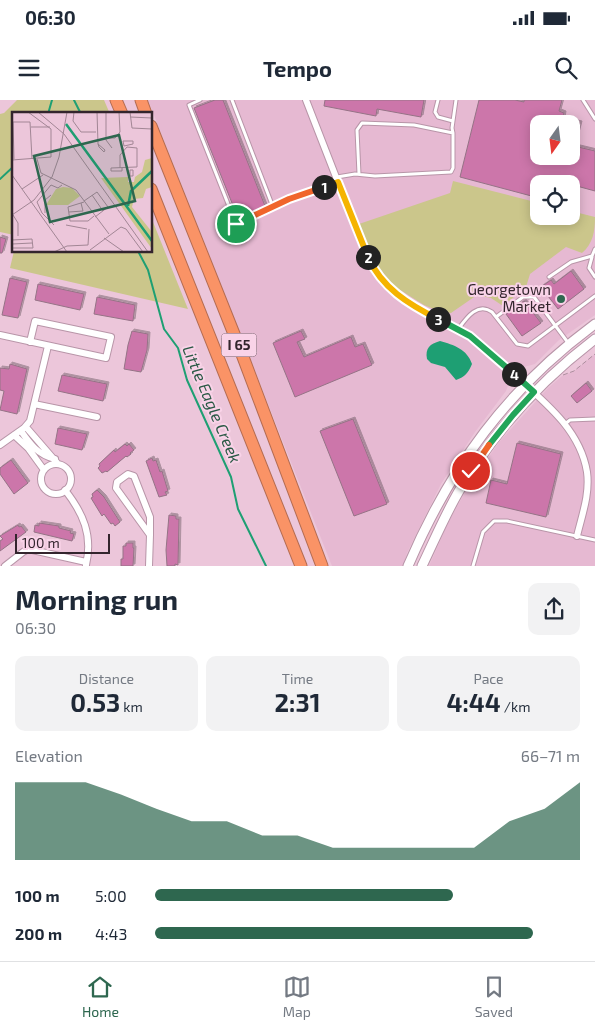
<!DOCTYPE html>
<meta charset="utf-8">
<style>
body{margin:0;font-family:"Exo 2",sans-serif;background:#f2f2f3;color:#1f2937;height:100vh;display:flex;flex-direction:column;font-size:19px;white-space:nowrap}
*{box-sizing:border-box;margin:0}
p{font-size:16px;color:#747a83}
.icon{flex:none;width:28px;height:28px;fill:none;stroke:currentColor;stroke-width:2;stroke-linecap:round;stroke-linejoin:round}
.map{position:relative;height:466px;overflow:hidden}
.panel{display:flex;flex-direction:column;background:#fff;flex:1}
.panel>*{flex:none}
.needle{width:32px;rotate:194deg}
.tools{position:absolute;left:530px;top:15px;display:grid;gap:10px}
.tools a{display:grid;place-items:center;width:50px;height:50px;border-radius:10px;background:#fff;box-shadow:0 2px 12px #0003;font-size:25px}
.scale{position:absolute;left:15px;bottom:12px;width:95px;box-sizing:border-box;padding-left:5px;border:2px solid #33252d;border-top:0;font-size:14px;line-height:18px;white-space:nowrap;color:#33252d;-webkit-text-stroke:4px #f9d3e8;paint-order:stroke}
.pin{position:absolute;display:grid;place-items:center;width:42px;height:42px;color:#fff;margin:-21px;border:2px solid #fff;border-radius:50%;box-shadow:0 1px 5px #0007}
.km{position:absolute;width:25px;height:25px;margin:-12px;border-radius:50%;background:#222;color:#fff;font-size:14px;line-height:25px;text-align:center}
.round{display:grid;place-items:center;flex:none;width:52px;height:52px;border-radius:10px;background:#f2f2f3}
.summary{display:flex;align-items:center;justify-content:space-between;height:85px;padding:0 15px}
h1{font-size:28px;font-weight:700;line-height:38px}
.stats{display:grid;grid-template-columns:repeat(3,1fr);gap:8px;height:85px;padding:5px 15px}
.stats div{display:grid;align-content:center;border-radius:10px;background:#f2f2f3;text-align:center}
.stats b{font-size:25px;font-weight:700}
.stats small{font-size:14px;font-weight:400}
.stats p{font-size:14px}
.chart{height:140px;padding:10px 15px}
.chart p{display:flex;justify-content:space-between}
.chart svg{width:100%;height:90px;margin-top:5px;fill:#2e674f;opacity:.7}
ul{padding:0 15px;list-style:none;font-size:16px}
li{display:grid;grid-template-columns:80px 60px 1fr;align-items:center;height:38px}
li i{height:12px;border-radius:6px;background:#2e674f}
.status{display:flex;justify-content:space-between;align-items:center;height:35px;padding:0 25px;background:#fff;direction:ltr}
.status svg{height:14px;fill:currentColor}
header{display:flex;justify-content:space-between;align-items:center;height:65px;padding:0 15px;background:#fff;font-size:22px;font-weight:700}
.tabs{display:flex;justify-content:space-around;align-items:center;height:70px;border-top:1px solid #e0e1e3;background:#fff;font-size:14px;color:#747a83}
.tabs a{display:grid;justify-items:center;gap:2px}
.tabs .active{color:#2e674f}
.map>svg:first-child{display:block}
.built{fill:#e6b9d2;fill-rule:evenodd}
.green{fill:#cbc68b}
.water{fill:#1e9f73}
.lines{fill:none;stroke-linecap:round;stroke-linejoin:round}
.stream{stroke:#1e9f73;stroke-width:2}
.building{fill:#cc76aa;stroke:#957386;fill-rule:evenodd;filter:url(#shadow)}
.lane-casing{stroke:#b895a8;stroke-width:5}
.street-casing{stroke:#b895a8;stroke-width:8}
.secondary-casing{stroke:#b895a8;stroke-width:11}
.highway-casing{stroke:#b46c52;stroke-width:13}
.path{stroke:#ac8e9e;stroke-width:1;stroke-dasharray:5 2.5;stroke-linecap:butt}
.lane{stroke:#fff;stroke-width:3}
.street{stroke:#fff;stroke-width:6}
.secondary{stroke:#fff;stroke-width:9}
.highway{stroke:#fa9366;stroke-width:11}
.split-1-casing{stroke:#fff;stroke-width:10}
.split-2-casing{stroke:#fff;stroke-width:10}
.split-3-casing{stroke:#fff;stroke-width:10}
.split-4-casing{stroke:#fff;stroke-width:10}
.split-5-casing{stroke:#fff;stroke-width:10}
.split-6-casing{stroke:#fff;stroke-width:10}
.split-1{stroke:#f0652b;stroke-width:6}
.split-2{stroke:#f5b400;stroke-width:6}
.split-3{stroke:#f5b400;stroke-width:6}
.split-4{stroke:#22a559;stroke-width:6}
.split-5{stroke:#22a559;stroke-width:6}
.split-6{stroke:#f0652b;stroke-width:6}
.poi-dot{fill:#2e674f;stroke:#f9d3e8;stroke-width:2}
.labels{text-anchor:middle;stroke-width:4;stroke-linejoin:round;paint-order:stroke}
.shield{fill:#f9d3e8;stroke:#6e5965;stroke-width:1}
.shield-label{font-size:14px;font-weight:bold;fill:#33252d}
.poi-label{font-size:15px;fill:#33252d;stroke:#f9d3e8;text-anchor:end}
.water-label{font-size:16px;font-style:italic;fill:#2a5945;stroke:#f9d3e8}
.inset-river{fill:none;stroke:#1e9f73;stroke-width:2.5}
.inset-road{fill:none;stroke:#a28695;stroke-width:1}
.view{fill:#2e674f;fill-opacity:0.15;stroke:#2e674f;stroke-width:2.5}
.inset-edge{fill:none;stroke:#33252d;stroke-width:2.5}
</style>
<div class="status"><b>06:30</b><svg viewBox="0 0 49 12"><path d="M0 12V9h3v3zM5 12V6h3v6zM10 12V3h3v9zM15 12V0h3v12zM26 1h20v11H26zM47 4h2v5h-2z"/></svg></div>
<header><svg class="icon" aria-label="menu" viewBox="0 0 24 24"><path d="M4 6h16M4 12h16M4 18h16"/></svg>Tempo<svg class="icon" aria-label="search" viewBox="0 0 24 24"><circle cx="10" cy="10" r="6"/><path d="M15 15l6 6"/></svg></header>
<div class="map">
<svg width="595" height="466" viewBox="0 0 595 466">
<defs>
<filter id="shadow"><feDropShadow dx="2" dy="-2" stdDeviation="0" flood-color="#0004"/></filter>
</defs>
<rect width="100%" height="100%" fill="#ecc6da"/>
<path class="built" d="M148 0H595V215L559 240 535 264 524 267 509 283 506 291 475 332 441 384 407 453 403 466H332ZM539 24H571V56H539ZM539 84H571V116H539Z
M595 254V466H429L447 425 469 385 500 341 548 288 562 276 574 271Z"/>
<path class="green" d="M17 0H104L110 14H14V135L0 132V14L4 13Z
M453 81 539 103V116H571V111L595 117C595 131 593 144 582 153L566 147 530 174 526 187 503 206 491 198 477 195 451 213 441 212 424 205 394 186 374 162 359 124 450 93Z
M151 117 188 209 10 168 14 151H151Z"/>
<path class="water" d="M440 241C454 245 467 249 472 264 468 273 465 277 456 280L445 267 431 263 427 259C425 248 430 244 440 241Z"/>
<g class="lines">
<path class="stream" d="M74 0 81 14
M48 14 52 0
M0 79 14 66
M138 151 148 170 164 229 178 248 187 280 231 377 238 409 266 466"/>
</g>
<path class="building" d="M215 0H223L265 106 238 118 194 8Z
M325 0H424L421 17 377 9 376 16 324 6Z
M479 0H515L524 2V0H562L559 11 564 13 563 19 580 23 574 46 595 51V91L573 85 574 84H539V98L460 77ZM539 24H571V56H539Z
M0 137 6 139 2 153H0Z
M571 171 584 189 558 209 541 187 551 180 554 184Z
M10 178 27 182 18 218 2 215Z
M38 184 84 194 80 210 35 200Z
M97 197 135 205 133 221 94 214Z
M524 201 541 223 522 236 506 214Z
M132 231 148 234 147 250 141 272 124 269 128 245Z
M301 231 305 239 297 242 304 257 351 237 355 247 363 244 372 265 295 297 273 243Z
M10 264 27 269 17 314 0 310 4 291 0 290V268L9 269Z
M62 275 107 284 103 301 58 291Z
M586 283 592 291 577 303 571 296Z
M353 319 387 404 354 416 320 331Z
M58 328 87 334 82 350 55 344Z
M517 343 561 354 546 417 486 403 491 380 507 384Z
M125 344 127 346 129 344 134 350 130 353 131 354 127 357 126 356 107 372 106 371 102 373 98 368 100 366 99 364 114 350 115 352Z
M152 358 153 361 156 360 160 372 162 371 168 391 165 392 167 395 159 397 146 361Z
M11 360 28 383 14 394 0 374V368Z
M97 390 104 397 120 422 115 426 113 423 111 424 104 414 102 416 91 398 93 397 92 394Z
M169 415 176 416V419H179L178 465 175 464V466H167L166 450Z
M39 423 59 426V428L71 431 70 433 74 434 72 441 34 432 35 425 39 426Z
M18 425 19 427 21 426 26 432 0 451V441L3 439 0 436Z
M126 443H133V448H134L133 466H121V459H123V446H126Z"/>
<g class="lines">
<g class="lane-casing">
<path id="lane" d="M200 0 189 5 236 124 289 99 337 82
M232 0 273 107
M438 0 435 12 438 17 453 21
M583 0 595 19
M359 74 357 30 362 23 414 25 453 33
M337 77 355 74 375 76 451 72 453 68V33L452 28 456 0
M592 157 589 168 595 177
M549 177 571 162 592 156 595 149
M496 217 523 197H534L569 244
M459 228C467 217 478 202 492 212L517 244 528 246 595 196
M565 324 570 320 595 319
M473 466 483 432 494 421H507L595 440"/>
</g>
<g class="street-casing">
<path id="street" d="M306 0 364 149C387 202 416 204 460 230 479 241 495 257 510 271 541 299 580 328 587 372 590 394 582 415 577 436
M0 235 106 258 111 237 35 221 30 242
M34 304 97 317
M26 327 58 364
M21 331C30 344 38 355 55 359
M14 335 28 348 44 370
M0 345 24 328 30 321 48 246
M41 379a15 15 0 1 1 30 0a15 15 0 1 1-30 0Z
M128 374 134 376 150 417V435L116 388 117 382Z
M65 390C83 413 93 435 86 465
M5 466 23 452 28 449 86 462
M149 466 150 435"/>
</g>
<g class="secondary-casing">
<path id="secondary" d="M408 466C451 366 507 289 595 224
M422 466C434 441 445 415 459 391 494 331 540 281 595 239"/>
</g>
<g class="highway-casing">
<path id="highway" d="M116 0 122 14
M141 0 146 14
M151 26 240 249 322 466
M151 89 301 466"/>
</g>
<path class="path" d="M563 275 574 271 595 254"/>
<use href="#lane" class="lane"/>
<use href="#street" class="street"/>
<use href="#secondary" class="secondary"/>
<use href="#highway" class="highway"/>
</g>
<g class="lines">
<g class="split-1-casing">
<path id="split-1" d="M236 124 289 99 324 87"/>
</g>
<g class="split-2-casing">
<path id="split-2" d="M324 87 338 82 368 157"/>
</g>
<g class="split-3-casing">
<path id="split-3" d="M368 157C382 188 408 204 438 219"/>
</g>
<g class="split-4-casing">
<path id="split-4" d="M438 219 470 236 514 274"/>
</g>
<g class="split-5-casing">
<path id="split-5" d="M489 345 513 315 534 292 514 274"/>
</g>
<g class="split-6-casing">
<path id="split-6" d="M471 371 489 345"/>
</g>
<use href="#split-1" class="split-1"/>
<use href="#split-2" class="split-2"/>
<use href="#split-3" class="split-3"/>
<use href="#split-4" class="split-4"/>
<use href="#split-5" class="split-5"/>
<use href="#split-6" class="split-6"/>
</g>
<circle class="poi-dot" cx="561" cy="199" r="5"/>
<g class="labels">
<rect class="shield" x="221.5" y="233.5" width="35" height="23" rx="4"/>
<g class="shield-label">
<text x="239" y="250">I 65</text>
</g>
<g class="poi-label">
<text x="551" y="195">Georgetown<tspan x="551" dy="17">Market</tspan></text>
</g>
<g class="water-label">
<text transform="translate(212 304) rotate(67)" y="6">Little Eagle Creek</text>
</g>
</g>
<g transform="translate(12 12)">
<rect width="140" height="140" fill="#ecc6da"/>
<path d="M140 46V75L134 77 131 86 122 87 120 95 140 120V137L89 66 116 65V70H122L123 65 130 60 133 48ZM51 75 60 76 68 84 56 93H34L44 77Z" fill="#cbc68b"/>
<path class="inset-river" d="M54 12 140 129M116 94 119 79 140 59"/>
<path class="inset-road" d="M26 0 52 22 136 140M62 0 61 9 69 20H84M85 0 86 32M94 0V28L100 36M118 0 120 16 140 17M118 5 140 6M19 15H38M94 26H103L108 20 107 0M111 29H121V32L112 34ZM86 32 93 38 92 40 87 35ZM2 47 1 10H18L20 47M25 47 29 61 64 78 97 122M0 48 39 45V17L16 0M99 56 124 55H125V36L115 35 108 43V56M99 56V59H110V56M118 58H121V64H118ZM0 63 55 140M10 77 31 63M80 83 91 99M72 89 85 80 96 95 83 105M72 90 56 95 58 109H76L82 104M57 100 71 99 69 91M33 101V88L39 83M0 103 22 88 40 65 47 45 55 0M1 103 6 111V124M42 113 30 101 25 90 39 73 46 76 50 73M54 113 75 117M92 126 112 140M0 128 20 127 21 136H0M0 132 20 131M78 138 109 115 114 117 131 140M42 140 55 134 76 133 77 117"/>
<path class="view" d="M107 23 123 89 38 110 22 44Z"/>
<rect width="140" height="140" class="inset-edge"/>
</g>
</svg>
<div class="tools">
<a><svg class="needle" viewBox="-14 -14 28 28"><path d="M0-13l5 13h-10z" fill="#e53935"/><path d="M0 13l5-13h-10z" fill="#747a83"/></svg></a>
<a><svg class="icon" aria-label="locate" viewBox="0 0 24 24"><circle cx="12" cy="12" r="6"/><path d="M12 2v4M12 18v4M2 12h4M18 12h4"/></svg></a>
</div>
<div class="scale">100 m</div>
<div class="pin" style="left:236px;top:124px;background:#1e9e55"><svg class="icon" aria-label="arrive" viewBox="0 0 24 24"><path d="M6 21V4h12l-3 4 3 4H6"/></svg></div>
<div class="pin" style="left:471px;top:371px;background:#d93025"><svg class="icon" aria-label="check" viewBox="0 0 24 24"><path d="M5 12l5 5 9-10"/></svg></div>
<b class="km" style="left:324px;top:87px">1</b>
<b class="km" style="left:368px;top:157px">2</b>
<b class="km" style="left:438px;top:219px">3</b>
<b class="km" style="left:514px;top:274px">4</b>
</div>
<section class="panel">
<div class="summary"><div><h1>Morning run</h1><p>06:30</p></div><a class="round"><svg class="icon" aria-label="share" viewBox="0 0 24 24"><path d="M12 15V3M7 8l5-5 5 5M5 13v7h14v-7"/></svg></a></div>
<div class="stats">
<div><p>Distance</p><b>0.53<small> km</small></b></div>
<div><p>Time</p><b>2:31</b></div>
<div><p>Pace</p><b>4:44<small> /km</small></b></div>
</div>
<div class="chart"><p><span>Elevation</span>66–71 m</p>
<svg viewBox="0 0 160 44" preserveAspectRatio="none"><path d="M0 44V6L10 6L20 6L30 12L40 19L50 25L60 25L70 32L80 32L90 38L100 38L110 38L120 38L130 38L140 25L150 19L160 6V44z"/></svg>
</div>
<ul>
<li><b>100 m</b>5:00<i style="width:70%"></i></li>
<li><b>200 m</b>4:43<i style="width:89%"></i></li>
</ul>
</section>
<nav class="tabs">
<a class="active"><svg class="icon" aria-label="home" viewBox="0 0 24 24"><path d="M3 11l9-7 9 7M6 9v11h12V9"/></svg>Home</a>
<a><svg class="icon" aria-label="map" viewBox="0 0 24 24"><path d="M3 6l6-2 6 2 6-2v14l-6 2-6-2-6 2zM9 4v14M15 6v14"/></svg>Map</a>
<a><svg class="icon" aria-label="saved" viewBox="0 0 24 24"><path d="M7 4h10v16l-5-4-5 4z"/></svg>Saved</a>
</nav>
